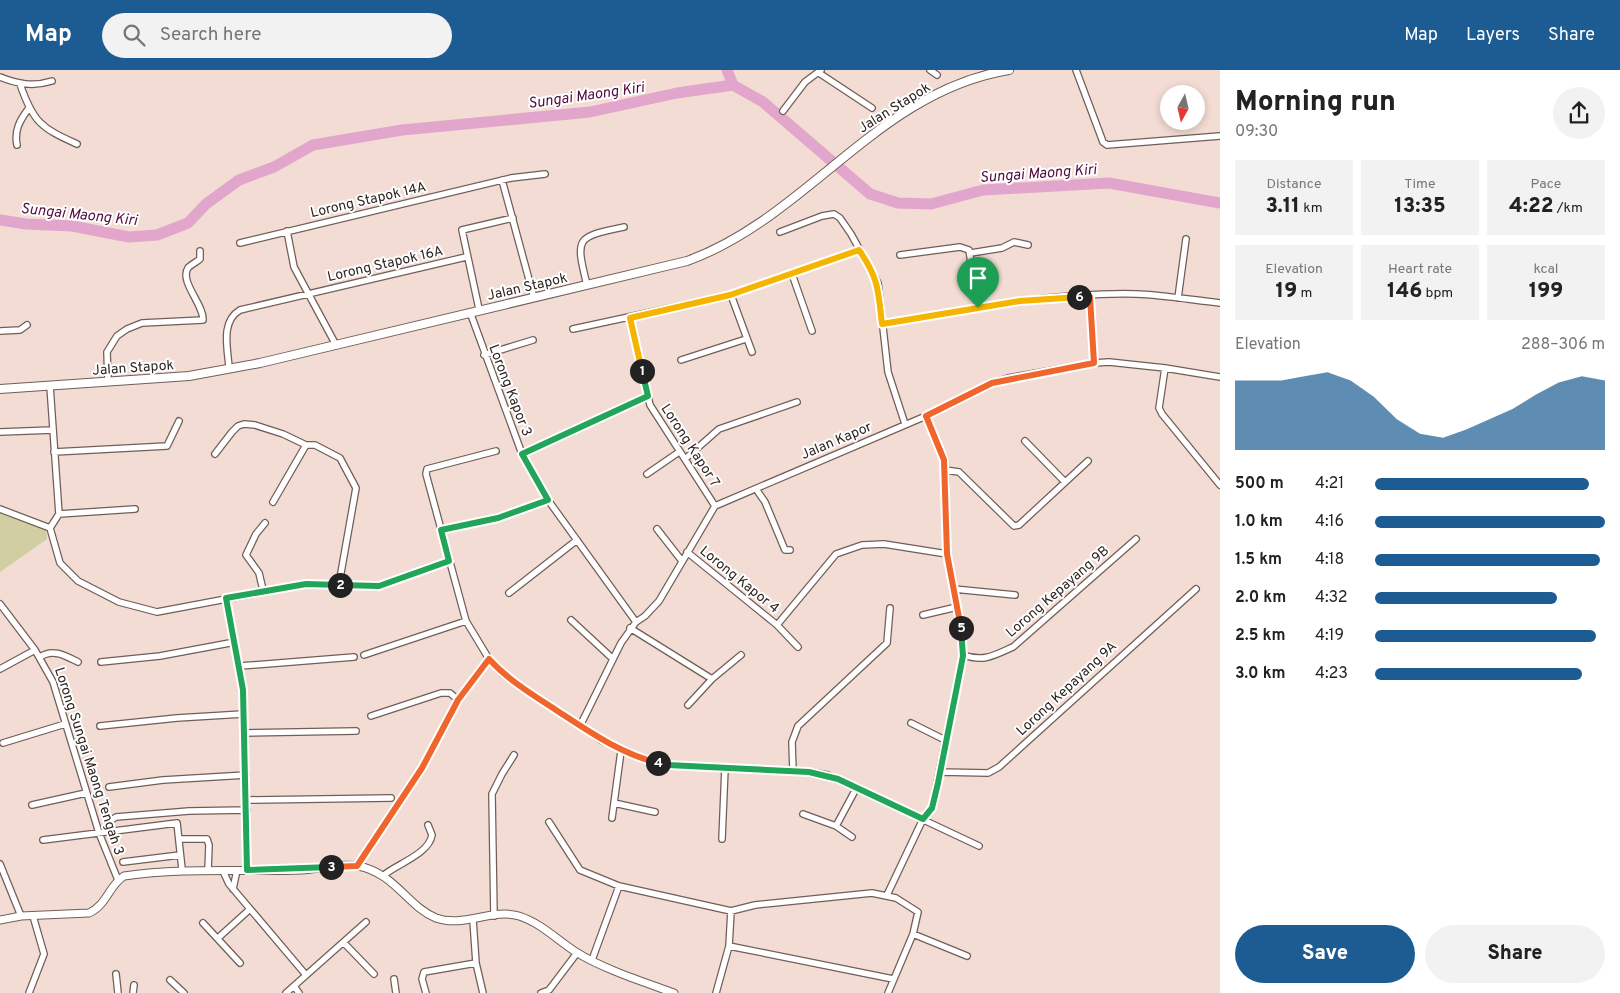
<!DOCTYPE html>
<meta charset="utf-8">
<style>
body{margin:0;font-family:Overpass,sans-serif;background:#f2f2f2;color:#222;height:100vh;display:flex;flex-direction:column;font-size:19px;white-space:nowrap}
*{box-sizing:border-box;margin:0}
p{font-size:16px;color:#767676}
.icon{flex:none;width:28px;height:28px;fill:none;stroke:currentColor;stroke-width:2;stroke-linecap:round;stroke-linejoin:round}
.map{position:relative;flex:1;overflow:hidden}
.details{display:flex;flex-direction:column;background:#fff;width:400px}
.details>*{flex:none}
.needle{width:32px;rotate:188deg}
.controls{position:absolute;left:1160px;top:15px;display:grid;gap:10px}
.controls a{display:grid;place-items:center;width:45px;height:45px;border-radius:50%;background:#fff;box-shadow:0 2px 8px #0003;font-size:25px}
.pin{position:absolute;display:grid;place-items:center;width:42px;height:42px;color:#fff;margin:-51px -21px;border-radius:50% 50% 50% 0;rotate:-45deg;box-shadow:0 0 5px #0007}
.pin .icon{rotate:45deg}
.km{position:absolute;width:25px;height:25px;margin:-12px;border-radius:50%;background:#222;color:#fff;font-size:14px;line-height:25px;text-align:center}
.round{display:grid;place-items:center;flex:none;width:52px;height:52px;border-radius:26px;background:#f2f2f2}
.headline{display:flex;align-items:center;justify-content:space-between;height:85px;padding:0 15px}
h1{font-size:28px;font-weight:800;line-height:38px}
.metrics{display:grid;grid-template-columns:repeat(3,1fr);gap:8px;height:85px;padding:5px 15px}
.metrics div{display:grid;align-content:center;border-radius:0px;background:#f2f2f2;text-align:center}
.metrics b{font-size:21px;font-weight:800}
.metrics small{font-size:14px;font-weight:400}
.metrics p{font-size:14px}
.chart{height:140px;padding:10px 15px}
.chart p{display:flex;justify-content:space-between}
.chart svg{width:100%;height:90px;margin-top:5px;fill:#1c5c92;opacity:.7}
.button{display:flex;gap:10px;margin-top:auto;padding:10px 15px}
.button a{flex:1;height:58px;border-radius:30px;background:#1c5c92;color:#fff;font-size:20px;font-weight:800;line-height:58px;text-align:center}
.button a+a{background:#f2f2f2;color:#222}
ul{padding:0 15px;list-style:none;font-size:16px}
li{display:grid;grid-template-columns:80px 60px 1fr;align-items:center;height:38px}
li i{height:12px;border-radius:6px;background:#1c5c92}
header{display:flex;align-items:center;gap:30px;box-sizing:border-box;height:70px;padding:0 25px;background:#1c5c92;color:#fff}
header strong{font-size:24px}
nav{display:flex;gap:28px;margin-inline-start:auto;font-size:18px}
.search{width:350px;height:45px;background:#f2f2f2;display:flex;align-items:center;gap:12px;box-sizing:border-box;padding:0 18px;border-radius:28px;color:#767676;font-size:19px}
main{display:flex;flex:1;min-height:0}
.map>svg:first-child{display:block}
.green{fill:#d1cea2}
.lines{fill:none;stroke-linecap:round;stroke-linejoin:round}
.river{stroke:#e2a5cb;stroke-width:11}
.minor-casing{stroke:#715e57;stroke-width:8}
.tertiary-casing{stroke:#715e57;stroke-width:9}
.secondary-casing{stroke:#715e57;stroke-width:10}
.minor{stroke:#fff;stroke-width:5.5}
.tertiary{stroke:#fff;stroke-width:7}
.secondary{stroke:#fff;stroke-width:8}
.split-1-casing{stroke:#fff;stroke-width:10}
.split-2-casing{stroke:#fff;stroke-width:10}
.split-3-casing{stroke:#fff;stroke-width:10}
.split-4-casing{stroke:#fff;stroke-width:10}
.split-5-casing{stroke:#fff;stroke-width:10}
.split-6-casing{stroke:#fff;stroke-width:10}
.split-7-casing{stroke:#fff;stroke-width:10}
.split-1{stroke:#f5b400;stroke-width:6}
.split-2{stroke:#22a559;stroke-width:6}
.split-3{stroke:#22a559;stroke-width:6}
.split-4{stroke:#f0652b;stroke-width:6}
.split-5{stroke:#22a559;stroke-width:6}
.split-6{stroke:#f0652b;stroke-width:6}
.split-7{stroke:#f5b400;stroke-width:6}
.labels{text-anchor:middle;stroke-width:4;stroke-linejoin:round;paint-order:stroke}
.street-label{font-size:14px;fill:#2d2522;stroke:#fff}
.water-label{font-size:15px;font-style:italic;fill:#520a3f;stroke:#fff}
</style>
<header>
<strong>Map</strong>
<div class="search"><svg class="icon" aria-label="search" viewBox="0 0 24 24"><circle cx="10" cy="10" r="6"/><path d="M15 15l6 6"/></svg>Search here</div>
<nav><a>Map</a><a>Layers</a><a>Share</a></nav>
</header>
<main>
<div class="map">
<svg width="1220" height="923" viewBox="0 0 1220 923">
<rect width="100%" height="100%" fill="#f2dcd3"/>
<path class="green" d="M0 441 8 442 46 459 47 469 0 502Z"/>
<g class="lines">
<path class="river" d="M727 0 733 15
M0 150 26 154 72 156 129 167 157 165 188 153 206 134 239 110 274 97 313 75 402 60 590 42 677 23 733 15 763 32 870 124 898 133 931 134 983 120 1109 113 1220 133"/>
<g class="minor-casing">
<path id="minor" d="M930 0 937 5
M1076 0 1103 72 1107 75 1220 66
M819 3 872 38
M0 7C18 14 33 17 52 11
M20 14C33 52 41 58 77 74
M783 41 805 12 821 0
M17 75C14 60 20 50 29 38
M502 110 534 228
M287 161 294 197 336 275
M780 162 822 146 834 144 840 148 851 164 878 213 888 302 905 354
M240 173 511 108 545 104
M971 183 1002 178 1014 172 1028 175
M900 185 960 177 969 180 978 238
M792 204 812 261
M587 215C575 167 576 167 624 157
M731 225 752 282
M1090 227 1094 293
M1178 228 1186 169
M479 239 462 160 513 148
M470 242 522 384 548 430 636 552
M630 248 650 335 715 436
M882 254C964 240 1052 222 1136 224 1164 225 1192 230 1220 233
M573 259 731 225 859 180
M0 261 20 260 27 255
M484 285 533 270
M681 290 746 269
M229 298C228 279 220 252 240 240L466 187
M1165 298 1159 338 1162 344 1220 415
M108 311 107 282 117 266 127 259 142 253 203 250C204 235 179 211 188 198 190 195 197 192 200 189V181
M50 316 59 444 50 458
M0 362 53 360
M1025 371 1065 412
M496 381 427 399 426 404 466 551 489 589 503 604 601 670 643 689 668 695 809 702 828 705 979 776
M54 382 167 376 179 351
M215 384 232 362 238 356 244 354 255 355 283 364 306 375H315L340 388 356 418 339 514
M522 384 648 326
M685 389 719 359 797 332
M945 400 959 402 1014 456 1019 455 1088 391
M647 404 679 382
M756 419 765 432 785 480H790
M273 432 306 375
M0 439 50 458
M59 444 135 439
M50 458 60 493 78 511 119 532 157 542 306 514 379 516 449 491
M657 459 682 491
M441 460 498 448 548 430
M687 482 777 555 798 577
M954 519 1015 525
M263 520 259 503 246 485 256 464 265 453
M509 523 577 470
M226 528 243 620 247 800
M0 534 35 580 53 612 99 763 118 810
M923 545 957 537
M571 550 613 589
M777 555 836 484 862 475 884 474 947 484
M630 558 712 609
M364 585 466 551
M963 585C984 592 993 586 1013 577L1136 469
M40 587C53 578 66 586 78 592
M101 592 160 586 235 572
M240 596 354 587
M0 599 35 580
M688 635 712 609 741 585
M371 646 441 623H450L458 630
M911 653 945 670
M100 656 177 648 243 644
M580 656 621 573 636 552 645 546 659 531 715 436 926 346 992 313 1008 308 1094 293 1109 292 1165 298 1220 307
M244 663 356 661
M3 673 65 654
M793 702 792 672 798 656 887 573 890 538
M940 702 988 703 999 697 1196 519
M109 717 163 710 246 705
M247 730 391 728
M614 733 655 742
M32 735 86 723
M803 744 836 756
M612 748 621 681
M549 752 580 800 619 816 731 841 755 835 872 823 896 828 918 842 913 864 888 923
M108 761 110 751 116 747 189 741 247 740
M852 767 836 756 857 717
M179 769H207L209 775 208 800
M722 769 725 698
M43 770 177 753 182 799
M123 792 180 785
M0 794 21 846
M357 796 422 698 458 630 489 589
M223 801 229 814 306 905
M384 805C397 794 429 784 432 765L428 755
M233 819 237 800
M887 825 923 749 932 737 963 585 960 551 947 484 945 390 926 346
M494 846 492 724 502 704 514 685
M473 850 476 893 483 923
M203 853 240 893
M913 864 967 886
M218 868 250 839
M344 873 374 904
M729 876 893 909
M592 890 619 816
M116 904 118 923
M394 909 396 923
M170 910 184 923
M294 916 299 923
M29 923 44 884 33 846
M133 923 134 915
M286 923 366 852
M426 923 422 909 424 902 476 893
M541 923 549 920 577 883
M716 923 729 876 731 841"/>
</g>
<g class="tertiary-casing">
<path id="tertiary" d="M0 850 21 846 89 843C107 835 109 815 124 806 183 797 242 802 302 800 319 799 341 793 358 796 395 803 407 836 436 848 463 858 492 838 519 846 541 853 557 870 576 882 603 899 644 912 674 923"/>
</g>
<g class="secondary-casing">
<path id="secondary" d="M0 319 189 306 260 293 687 191C807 148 878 21 1009 0"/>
</g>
<use href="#minor" class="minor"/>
<use href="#tertiary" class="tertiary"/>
<use href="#secondary" class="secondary"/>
</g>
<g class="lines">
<g class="split-1-casing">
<path id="split-1" d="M642 301 630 248 730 225 859 180C879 209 878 220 882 254L978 238"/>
</g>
<g class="split-2-casing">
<path id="split-2" d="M340 515 379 516 449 491 441 460 498 448 548 430 522 384 648 326 642 301"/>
</g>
<g class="split-3-casing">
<path id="split-3" d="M331 797 247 800 243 620 226 528 306 514 340 515"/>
</g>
<g class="split-4-casing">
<path id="split-4" d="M331 797 357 796 422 698 458 630 489 589C508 610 533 625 556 640 590 662 619 683 658 693"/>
</g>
<g class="split-5-casing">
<path id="split-5" d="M658 693 668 695 809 702 838 709 923 749 932 738 938 713 963 586 961 558"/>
</g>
<g class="split-6-casing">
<path id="split-6" d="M961 558 947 484 944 390 926 346 992 313 1094 293 1090 227H1079"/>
</g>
<g class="split-7-casing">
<path id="split-7" d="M978 238 1020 231 1079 227"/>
</g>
<use href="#split-1" class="split-1"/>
<use href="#split-2" class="split-2"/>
<use href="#split-3" class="split-3"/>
<use href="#split-4" class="split-4"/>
<use href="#split-5" class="split-5"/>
<use href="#split-6" class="split-6"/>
<use href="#split-7" class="split-7"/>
</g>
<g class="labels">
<g class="street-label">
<text transform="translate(894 37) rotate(-32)" y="5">Jalan Stapok</text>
<text transform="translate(368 129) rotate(-13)" y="5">Lorong Stapok 14A</text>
<text transform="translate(385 193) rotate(-13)" y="5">Lorong Stapok 16A</text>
<text transform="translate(527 216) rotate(-13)" y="5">Jalan Stapok</text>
<text transform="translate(133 297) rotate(-4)" y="5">Jalan Stapok</text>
<text transform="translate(511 320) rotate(69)" y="5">Lorong Kapor 3</text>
<text transform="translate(836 370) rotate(-23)" y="5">Jalan Kapor</text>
<text transform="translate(691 375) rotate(57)" y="5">Lorong Kapor 7</text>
<text transform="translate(740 509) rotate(39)" y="5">Lorong Kapor 4</text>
<text transform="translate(1057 521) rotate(-41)" y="5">Lorong Kepayang 9B</text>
<text transform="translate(1066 618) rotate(-43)" y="5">Lorong Kepayang 9A</text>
<text transform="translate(90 691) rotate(72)" y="5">Lorong Sungai Maong Tengah 3</text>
</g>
<g class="water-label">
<text transform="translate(586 25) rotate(-8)" y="5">Sungai Maong Kiri</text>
<text transform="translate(1038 103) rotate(-4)" y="5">Sungai Maong Kiri</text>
<text transform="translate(79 144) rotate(6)" y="5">Sungai Maong Kiri</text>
</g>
</g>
</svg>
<div class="controls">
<a><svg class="needle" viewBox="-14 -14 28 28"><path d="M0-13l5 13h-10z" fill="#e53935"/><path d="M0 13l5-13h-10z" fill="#767676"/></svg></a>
</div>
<div class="pin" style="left:978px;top:238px;background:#1e9e55"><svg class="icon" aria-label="arrive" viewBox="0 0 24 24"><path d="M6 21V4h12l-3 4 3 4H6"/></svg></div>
<b class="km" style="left:642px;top:301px">1</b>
<b class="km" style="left:340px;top:515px">2</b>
<b class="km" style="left:331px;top:797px">3</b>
<b class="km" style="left:658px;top:693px">4</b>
<b class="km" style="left:961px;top:558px">5</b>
<b class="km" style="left:1079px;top:227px">6</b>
</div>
<section class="details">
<div class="headline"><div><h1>Morning run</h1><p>09:30</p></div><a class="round"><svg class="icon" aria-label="share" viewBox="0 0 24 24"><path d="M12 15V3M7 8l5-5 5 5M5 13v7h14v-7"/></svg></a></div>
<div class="metrics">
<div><p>Distance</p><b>3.11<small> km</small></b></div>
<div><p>Time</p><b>13:35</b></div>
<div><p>Pace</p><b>4:22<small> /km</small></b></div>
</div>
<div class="metrics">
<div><p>Elevation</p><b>19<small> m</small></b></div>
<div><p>Heart rate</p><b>146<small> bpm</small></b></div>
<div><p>kcal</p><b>199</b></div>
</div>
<div class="chart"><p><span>Elevation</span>288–306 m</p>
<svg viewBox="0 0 160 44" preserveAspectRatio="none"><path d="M0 44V10L10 10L20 10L30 8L40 6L50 10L60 18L70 29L80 36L90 38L100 34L110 29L120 24L130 17L140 11L150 8L160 10V44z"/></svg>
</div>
<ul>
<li><b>500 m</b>4:21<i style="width:93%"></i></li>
<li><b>1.0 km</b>4:16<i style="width:100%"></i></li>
<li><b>1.5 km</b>4:18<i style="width:98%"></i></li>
<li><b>2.0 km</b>4:32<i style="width:79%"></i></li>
<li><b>2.5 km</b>4:19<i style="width:96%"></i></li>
<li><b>3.0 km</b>4:23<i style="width:90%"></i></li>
</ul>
<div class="button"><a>Save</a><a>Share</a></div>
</section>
</main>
